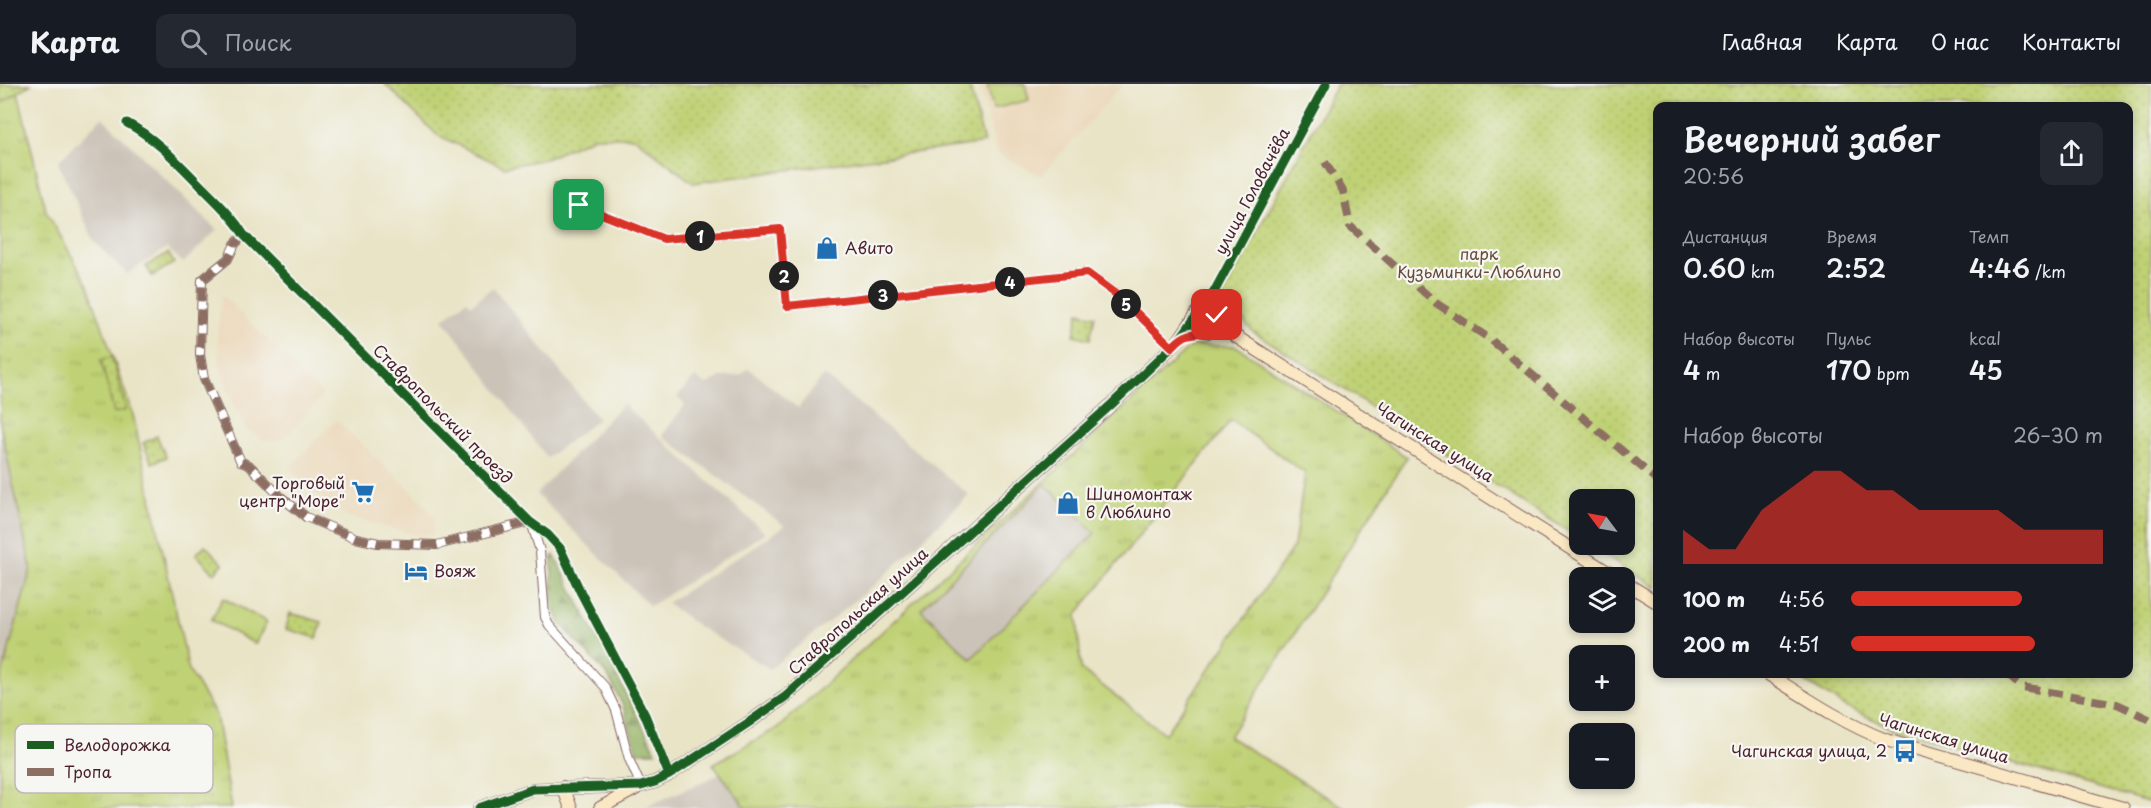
<!DOCTYPE html>
<html lang="ru">
<meta charset="utf-8">
<style>
body{margin:0;font-family:"Playpen Sans",sans-serif;background:#242831;color:#f1f3f6;height:100vh;display:flex;flex-direction:column;font-size:22px;white-space:nowrap}
*{box-sizing:border-box;margin:0}
p{font-size:20px;color:#9ea1a6}
.icon{flex:none;width:33px;height:33px;fill:none;stroke:currentColor;stroke-width:2;stroke-linecap:round;stroke-linejoin:round}
.map{position:relative;flex:1;overflow:hidden}
.drawer{position:absolute;left:1653px;top:18px;width:480px;height:576px;display:flex;flex-direction:column;background:#171b24;border-radius:12px;box-shadow:0 3px 9px #0003}
.drawer>*{flex:none}
.needle{width:39px;rotate:302deg}
.buttons{position:absolute;left:1569px;top:405px;display:grid;gap:12px}
.buttons a{display:grid;place-items:center;width:66px;height:66px;border-radius:12px;background:#171b24;box-shadow:0 3px 9px #0003;font-size:30px}
.pin{position:absolute;display:grid;place-items:center;width:51px;height:51px;color:#fff;margin:-26px;border-radius:12px;box-shadow:0 3px 9px #0006}
.km{position:absolute;width:30px;height:30px;margin:-15px;border-radius:50%;background:#222;color:#fff;font-size:16px;line-height:30px;text-align:center}
.round{display:grid;place-items:center;flex:none;width:63px;height:63px;border-radius:12px;background:#242831}
.head{display:flex;align-items:center;justify-content:space-between;height:102px;padding:0 30px}
h1{font-size:33px;font-weight:600;line-height:45px}
.figures{display:grid;grid-template-columns:repeat(3,1fr);gap:9px;height:102px;padding:6px 30px}
.figures div{display:grid;align-content:center}
.figures b{font-size:26px;font-weight:600}
.figures small{font-size:16px;font-weight:400}
.figures p{font-size:16px}
.chart{height:168px;padding:12px 30px}
.chart p{display:flex;justify-content:space-between}
.chart svg{width:100%;height:108px;margin-top:6px;fill:#d93025;opacity:.7}
ul{padding:0 30px;list-style:none;font-size:20px}
li{display:grid;grid-template-columns:96px 72px 1fr;align-items:center;height:45px}
li i{height:15px;border-radius:8px;background:#d93025}
header{display:flex;align-items:center;gap:36px;box-sizing:border-box;height:84px;padding:0 30px;background:#171b24;border-bottom:2px solid #363941}
header strong{font-size:28px}
nav{display:flex;gap:33px;margin-inline-start:auto;font-size:21px}
.search{width:420px;height:54px;background:#242831;display:flex;align-items:center;gap:15px;box-sizing:border-box;padding:0 21px;border-radius:12px;color:#9ea1a6;font-size:22px}
.map>svg:first-child{display:block}
.built{fill:#ebd8ba}
.industrial{fill:#cbc3b8}
.grass{fill:url(#grass-tufts);stroke:#847850;stroke-width:1.5;fill-rule:evenodd}
.forest{fill:url(#forest-firs);stroke:#706948;stroke-width:1.5}
.park{fill:url(#park-dots);stroke:#847850;stroke-width:1.5}
.pitch{fill:#bfd174;stroke:#847850;stroke-width:1.5}
.lines{fill:none;stroke-linecap:round;stroke-linejoin:round}
.street-casing{stroke:#826461;stroke-width:10}
.secondary-casing{stroke:#826461;stroke-width:14}
.street{stroke:#fff;stroke-width:8}
.secondary{stroke:#fae7c3;stroke-width:12}
.quiet{stroke:#8d6e63;stroke-width:8;stroke-dasharray:15 8;stroke-linecap:butt}
.cycleway-casing{stroke:#f6f6f2;stroke-width:13}
.cycleway{stroke:#1b5e20;stroke-width:9}
.route-casing{stroke:#fff;stroke-width:12}
.route{stroke:#d93025;stroke-width:8}
.labels{text-anchor:middle;stroke-width:4.5;stroke-linejoin:round;paint-order:stroke}
.street-label{font-size:16px;fill:#4a1f2b;stroke:#f6f6f2}
.poi-label{font-size:16px;fill:#4a1f2b;stroke:#f6f6f2;text-anchor:start}
.park-label{font-size:16px;fill:#674c3d;stroke:#f6f6f2}
.key{fill:#f6f6f2;stroke:#c2b6b6;stroke-width:1.5}
.key-label{font-size:16px;fill:#4a1f2b}
</style>
<header>
<strong>Карта</strong>
<div class="search"><svg class="icon" aria-label="search" viewBox="0 0 24 24"><circle cx="10" cy="10" r="6"/><path d="M15 15l6 6"/></svg>Поиск</div>
<nav><a>Главная</a><a>Карта</a><a>О нас</a><a>Контакты</a></nav>
</header>
<div class="map">
<svg width="2151" height="724" viewBox="0 0 2151 724">
<defs>
<pattern id="grass-tufts" width="24" height="20" patternUnits="userSpaceOnUse" patternTransform="scale(1.5)"><rect width="24" height="20" fill="#bfd174"/><path d="M3 7l-1-3M5 7V3M7 7l1-3M15 17l-1-3M17 17v-4M19 17l1-3" fill="none" stroke="#a6b365"/></pattern>
<pattern id="forest-firs" width="22" height="20" patternUnits="userSpaceOnUse" patternTransform="scale(1.5)"><rect width="22" height="20" fill="#97b366"/><path d="M5 1l3.5 6h-7zM16 11l3.5 6h-7z" fill="#7d9154"/></pattern>
<pattern id="park-dots" width="8" height="8" patternUnits="userSpaceOnUse" patternTransform="scale(1.5)"><rect width="8" height="8" fill="#bfd174"/><path d="M2 2h.1M6 6h.1" fill="none" stroke="#a6b365" stroke-width="1.8" stroke-linecap="round"/></pattern>
</defs>
<rect width="100%" height="100%" fill="#f6f6f2"/>
<filter id="ink" filterUnits="userSpaceOnUse"><feTurbulence type="fractalNoise" baseFrequency=".0167" numOctaves="2"/><feDisplacementMap in="SourceGraphic" scale="12" xChannelSelector="R" yChannelSelector="G"/><feConvolveMatrix kernelMatrix="1 2 1 2 8 2 1 2 1" color-interpolation-filters="sRGB"/></filter>
<filter id="wash" filterUnits="userSpaceOnUse"><feTurbulence type="fractalNoise" baseFrequency=".008" numOctaves="4" result="noise"/><feDisplacementMap in="SourceGraphic" scale="24" xChannelSelector="R" yChannelSelector="G"/><feGaussianBlur stdDeviation="1.35" result="paint"/><feColorMatrix in="noise" values="0 0 0 0 0 0 0 0 0 0 0 0 0 0 0 0 0 1.4 0 .05"/><feComposite in="paint" operator="in"/></filter>
<g filter="url(#wash)">
<rect width="100%" height="100%" fill="#e9e4c6"/>
<path class="built" d="M979 0H1123L1041 92 997 69Z
M222 211 323 311 288 351 277 356H264L245 344 227 303 219 275 217 245Z
M336 336 421 416 435 434 433 451 419 452 347 432 309 405 289 384Z"/>
<path class="industrial" d="M102 33 217 146 183 179 167 164 127 190 95 159 58 78Z
M493 203 598 335 547 374 443 235 467 216 471 221Z
M748 284 798 324 824 291 969 411 877 499 770 585 699 543 667 519 785 442 662 352 685 321 677 313 695 293 706 301 721 293 741 291Z
M623 320 765 449 650 522 536 410Z
M0 340 31 484 0 598Z
M1045 399 1095 449 971 575 921 525Z
M720 690 746 724H643Z"/>
<path class="grass" d="M18 8 46 127 88 201 133 331 189 587 216 631 232 724H0V598L31 484 0 340V20Z
M1192 261 1236 262 1407 373 1229 653 1345 724H746L713 680 779 643ZM1231 336 1305 389 1294 462 1165 650 1081 585 1077 530ZM1045 400 1095 449 971 575 921 525Z"/>
<path class="forest" d="M554 471 656 668H637L623 622 608 592 559 538 552 516V473Z"/>
<path class="park" d="M0 0H31L0 20Z
M385 0H969L984 59 693 99 634 53H594L545 75 504 83 437 51Z
M1337 0H2151V719L1890 643 1846 623 1793 590H2128V22H1658L1657 504 1589 461 1624 460V416H1580L1579 454 1252 247 1222 213Z
M168 169 174 179 152 192 146 182Z
M1079 228 1095 232 1090 255 1074 251Z
M112 273 126 326 114 329 101 276Z
M157 352 166 373 152 379 143 359Z
M205 461 223 480 214 489 196 470Z
M290 529 322 538 317 554 286 545Z"/>
<path class="pitch" d="M987 0H1025L1029 16 993 25Z
M223 514 267 538 255 560 211 536Z"/>
</g>
<g filter="url(#ink)">
<g class="lines">
<g class="street-casing">
<path id="street" d="M127 39C157 55 180 81 204 105 219 120 233 133 244 151L530 438 548 451 560 464 581 509 645 631 669 691
M557 104 579 121 664 155 780 145 787 222 1087 189 1121 214 1172 263
M244 151 235 160 228 175 202 196 200 271 204 295 241 378 249 381 281 413 306 433 356 454 378 459 437 461 530 438
M1201 226 1214 208 1326 0
M531 438 540 467 545 533 549 541 605 603 616 626 629 675 641 702"/>
</g>
<g class="secondary-casing">
<path id="secondary" d="M1218 235 1235 252 1617 494
M1624 498 1658 519
M1768 590C1806 614 1843 639 1886 656L2123 724
M563 703 571 724
M479 724 533 705 641 702 655 698 669 691 748 639 785 613 1112 320 1179 256 1198 228 1205 225 1212 226 1218 235 1217 242 1208 248
M600 724 637 704"/>
</g>
<use href="#street" class="street"/>
<use href="#secondary" class="secondary"/>
<path class="quiet" d="M1325 78 1343 107 1350 142 1436 219 1490 255 1658 397
M244 151 235 160 228 175 202 196 200 271 204 295 241 378 249 381 281 413 306 433 356 454 378 459 437 461 530 438
M2006 590 2022 603 2117 620 2151 636"/>
<g class="cycleway-casing">
<path id="cycleway" d="M127 39C157 55 180 81 204 105 219 120 233 133 244 151L530 438 548 451 560 464 581 509 645 631 669 691
M479 724 533 705 641 702 655 698 669 691 748 639 785 613 1112 320 1179 256 1214 208 1326 0"/>
</g>
<use href="#cycleway" class="cycleway"/>
</g>
</g>
<g class="lines" filter="url(#ink)">
<g class="route-casing">
<path id="route" d="M579 121 664 155 780 145 787 222 1087 189 1121 214 1172 263C1177 258 1181 253 1188 251 1201 247 1221 251 1217 231"/>
</g>
<use href="#route" class="route"/>
</g>
<defs>
<g id="shop-bare" transform="scale(1.8)"><path d="M-5-2.5h2.3a2.7 3.5 0 0 1 5.4 0H5L5.5 6h-11ZM-1.5-2.5h3a1.5 2.3 0 0 0-3 0Z" fill="#1f6fb2" stroke="#f6f6f2" stroke-width="2.5" paint-order="stroke"/></g>
<g id="supermarket-bare" transform="scale(1.8)"><path d="M-6-5.5h2.5l.6 2H6L4.5 2H-2.5L-4.4-4H-6ZM-1.5 3.2a1.3 1.3 0 1 0 .1 0ZM3 3.2a1.3 1.3 0 1 0 .1 0Z" fill="#1f6fb2" stroke="#f6f6f2" stroke-width="2.5" paint-order="stroke"/></g>
<g id="hotel-bare" transform="scale(1.8)"><path d="M-6-4.5h1.5V1H6V5H4.5V3h-9V5H-6ZM-4 0a1.8 1.8 0 1 1 3.6 0ZM.5 0V-2.5h3Q6-2.5 6 0Z" fill="#1f6fb2" stroke="#f6f6f2" stroke-width="2.5" paint-order="stroke"/></g>
<g id="bus-bare" transform="scale(1.8)"><path d="M-5-6H5V4H4V6H2V4H-2V6H-4V4H-5ZM-3.5-4V0h7V-4ZM-3.5 1.2v1.5H-2V1.2ZM2 1.2v1.5H3.5V1.2Z" fill="#1f6fb2" stroke="#f6f6f2" stroke-width="2.5" paint-order="stroke"/></g>
</defs>
<g fill-rule="evenodd">
<use href="#shop-bare" x="827" y="164"/>
<use href="#supermarket-bare" x="363" y="408"/>
<use href="#shop-bare" x="1068" y="419"/>
<use href="#hotel-bare" x="416" y="487"/>
<use href="#bus-bare" x="1905" y="667"/>
</g>
<g class="labels">
<g class="street-label">
<text transform="translate(1252 107) rotate(-62)" y="6">улица Головачёва</text>
<text transform="translate(443 330) rotate(45)" y="6">Ставропольский проезд</text>
<text transform="translate(1435 358) rotate(32)" y="6">Чагинская улица</text>
<text transform="translate(858 527) rotate(-42)" y="6">Ставропольская улица</text>
<text transform="translate(1944 654) rotate(17)" y="6">Чагинская улица</text>
</g>
<g class="poi-label">
<text x="845" y="170">Авито</text>
<text x="345" y="405" text-anchor="end">Торговый<tspan x="345" dy="18">центр "Море"</tspan></text>
<text x="1086" y="416">Шиномонтаж<tspan x="1086" dy="18">в Люблино</tspan></text>
<text x="434" y="493">Вояж</text>
<text x="1887" y="673" text-anchor="end">Чагинская улица, 2</text>
</g>
<g class="park-label">
<text x="1479" y="176">парк<tspan x="1479" dy="18">Кузьминки-Люблино</tspan></text>
</g>
</g>
<rect x="15" y="640" width="198" height="69" rx="9" class="key"/>
<rect x="27" y="657" width="27" height="8" fill="#1b5e20"/>
<rect x="27" y="684" width="27" height="8" fill="#8d6e63"/>
<g class="key-label">
<text x="64" y="667">Велодорожка</text>
<text x="64" y="694">Тропа</text>
</g>
</svg>
<div class="buttons">
<a><svg class="needle" viewBox="-14 -14 28 28"><path d="M0-13l5 13h-10z" fill="#e53935"/><path d="M0 13l5-13h-10z" fill="#9ea1a6"/></svg></a>
<a><svg class="icon" aria-label="layers" viewBox="0 0 24 24"><path d="M12 4l9 5-9 5-9-5zM3 14l9 5 9-5"/></svg></a>
<a>+</a>
<a>−</a>
</div>
<div class="pin" style="left:579px;top:121px;background:#1e9e55"><svg class="icon" aria-label="arrive" viewBox="0 0 24 24"><path d="M6 21V4h12l-3 4 3 4H6"/></svg></div>
<div class="pin" style="left:1217px;top:231px;background:#d93025"><svg class="icon" aria-label="check" viewBox="0 0 24 24"><path d="M5 12l5 5 9-10"/></svg></div>
<b class="km" style="left:700px;top:152px">1</b>
<b class="km" style="left:784px;top:192px">2</b>
<b class="km" style="left:883px;top:211px">3</b>
<b class="km" style="left:1010px;top:198px">4</b>
<b class="km" style="left:1126px;top:220px">5</b>
<section class="drawer">
<div class="head"><div><h1>Вечерний забег</h1><p>20:56</p></div><a class="round"><svg class="icon" aria-label="share" viewBox="0 0 24 24"><path d="M12 15V3M7 8l5-5 5 5M5 13v7h14v-7"/></svg></a></div>
<div class="figures">
<div><p>Дистанция</p><b>0.60<small> km</small></b></div>
<div><p>Время</p><b>2:52</b></div>
<div><p>Темп</p><b>4:46<small> /km</small></b></div>
</div>
<div class="figures">
<div><p>Набор высоты</p><b>4<small> m</small></b></div>
<div><p>Пульс</p><b>170<small> bpm</small></b></div>
<div><p>kcal</p><b>45</b></div>
</div>
<div class="chart"><p><span>Набор высоты</span>26–30 m</p>
<svg viewBox="0 0 160 44" preserveAspectRatio="none"><path d="M0 44V30L10 38L20 38L30 22L40 14L50 6L60 6L70 14L80 14L90 22L100 22L110 22L120 22L130 30L140 30L150 30L160 30V44z"/></svg>
</div>
<ul>
<li><b>100 m</b>4:56<i style="width:68%"></i></li>
<li><b>200 m</b>4:51<i style="width:73%"></i></li>
</ul>
</section>
</div>
